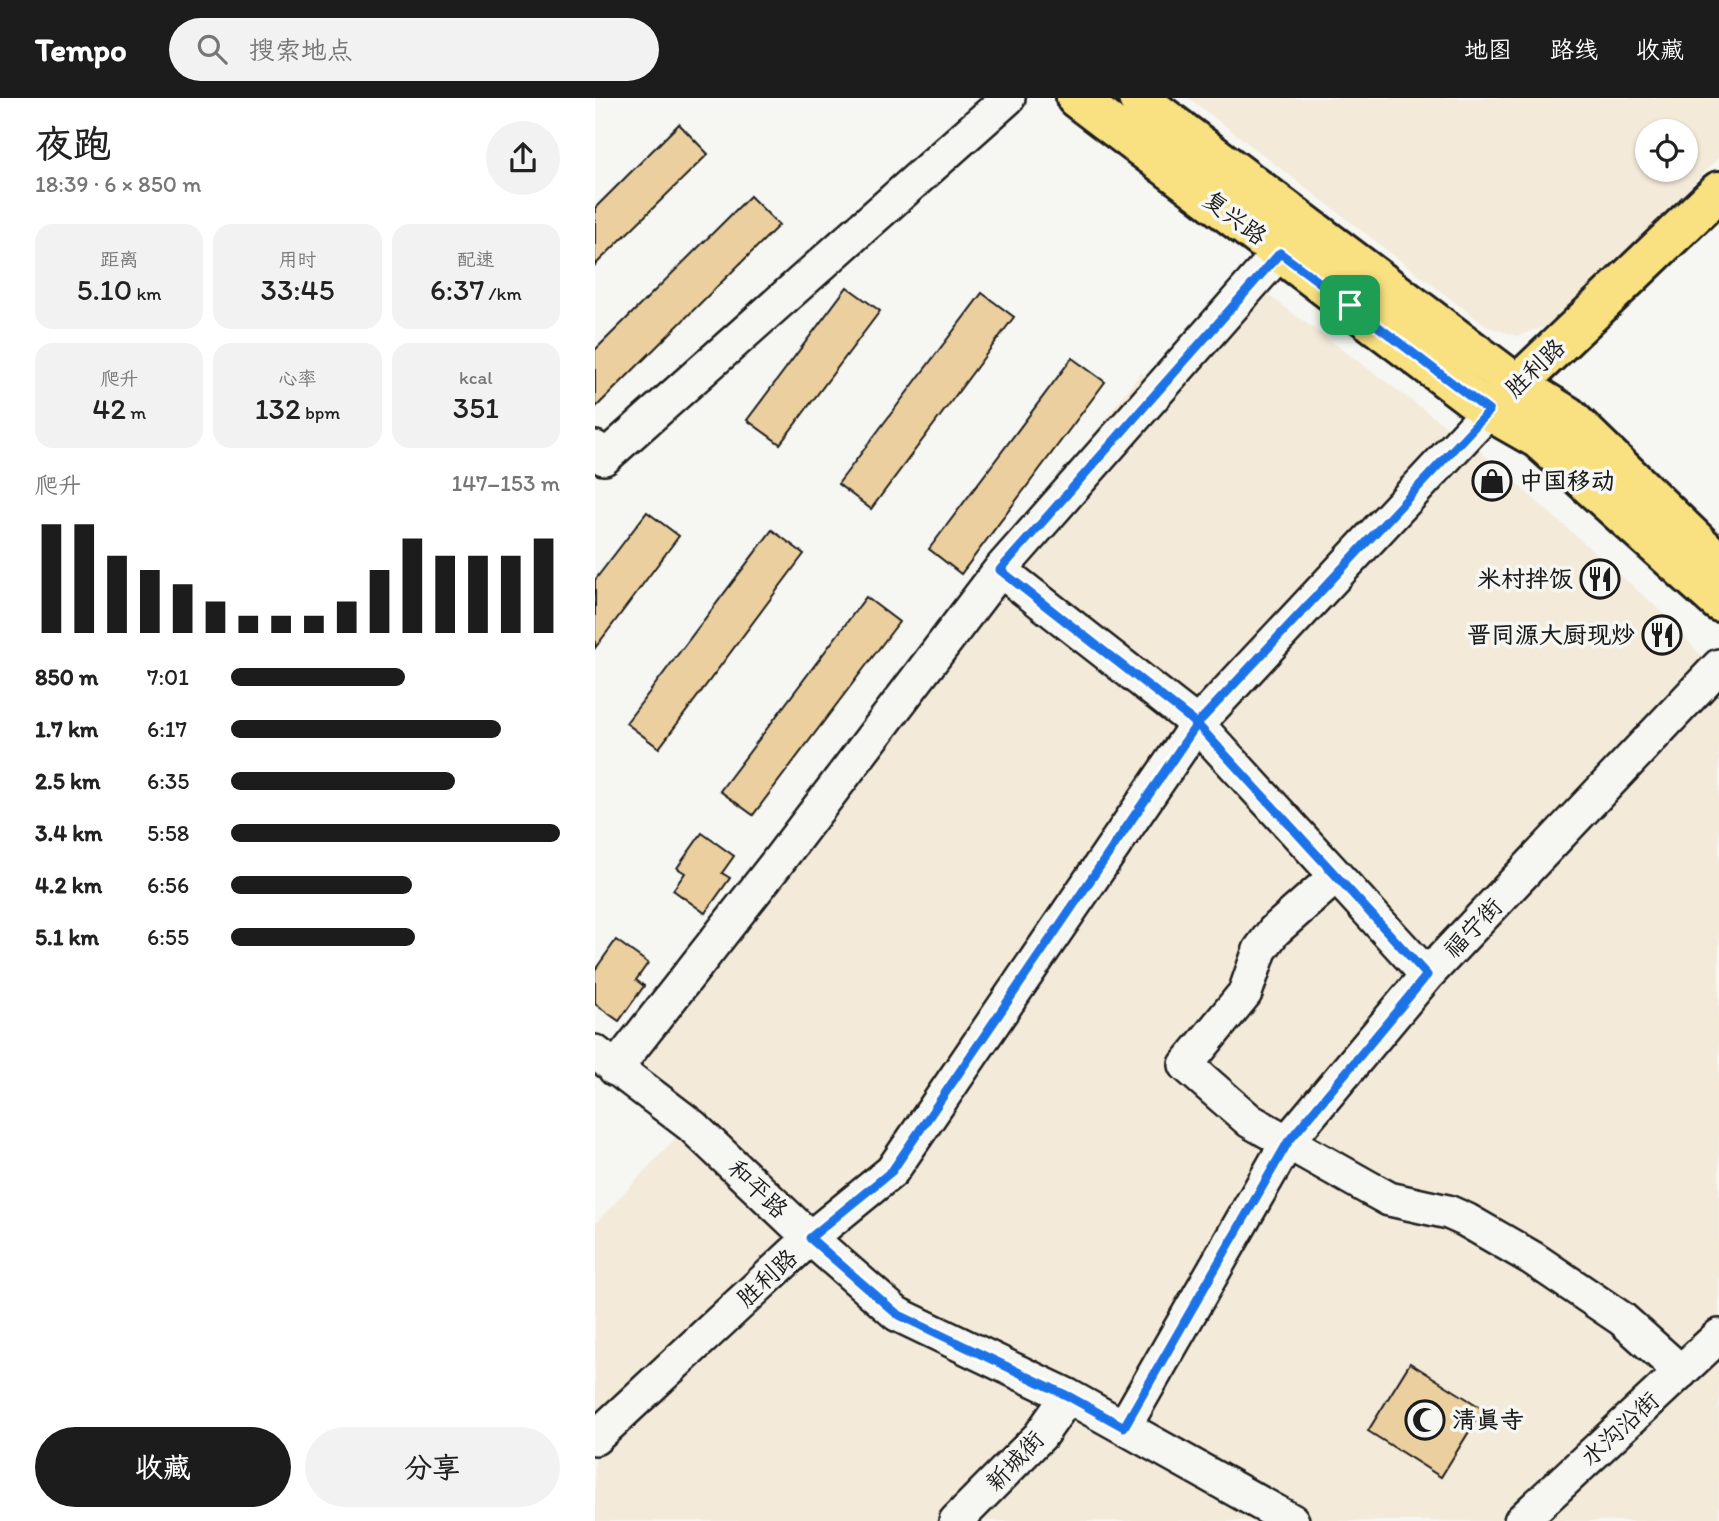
<!DOCTYPE html>
<html lang="zh">
<meta charset="utf-8">
<style>
body{margin:0;font-family:Itim,"LXGW WenKai TC",sans-serif;background:#f2f2f2;color:#222;height:100vh;display:flex;flex-direction:column;font-size:26px;white-space:nowrap}
*{box-sizing:border-box;margin:0}
p{font-size:23px;color:#767676}
.icon{flex:none;width:38px;height:38px;fill:none;stroke:currentColor;stroke-width:2;stroke-linecap:round;stroke-linejoin:round}
.map{position:relative;flex:1;overflow:hidden}
.sheet{display:flex;flex-direction:column;background:#fff;width:595px}
.sheet>*{flex:none}
.fabs{position:absolute;left:1040px;top:21px;display:grid;gap:14px}
.fabs a{display:grid;place-items:center;width:63px;height:63px;border-radius:50%;background:#fff;box-shadow:0 2px 5px #0004;font-size:35px}
.pin{position:absolute;display:grid;place-items:center;width:60px;height:60px;color:#fff;margin:-30px;border-radius:14px;box-shadow:0 4px 10px #0006}
.round{display:grid;place-items:center;flex:none;width:74px;height:74px;border-radius:37px;background:#f2f2f2}
.summary{display:flex;align-items:center;justify-content:space-between;height:119px;padding:0 35px}
h1{font-size:38px;font-weight:600;line-height:52px}
.metrics{display:grid;grid-template-columns:repeat(3,1fr);gap:10px;height:119px;padding:7px 35px}
.metrics div{display:grid;align-content:center;border-radius:18px;background:#f2f2f2;text-align:center}
.metrics b{font-size:30px;font-weight:600}
.metrics small{font-size:19px;font-weight:400}
.metrics p{font-size:19px}
.chart{height:196px;padding:14px 35px}
.chart p{display:flex;justify-content:space-between}
.chart svg{width:100%;height:126px;margin-top:7px;stroke:#1c1c1c;stroke-width:6}
.cta{display:flex;gap:14px;margin-top:auto;padding:14px 35px}
.cta a{flex:1;height:80px;border-radius:42px;background:#1c1c1c;color:#fff;font-size:28px;font-weight:600;line-height:80px;text-align:center}
.cta a+a{background:#f2f2f2;color:#222}
ul{padding:0 35px;list-style:none;font-size:23px}
li{display:grid;grid-template-columns:112px 84px 1fr;align-items:center;height:52px}
li i{height:18px;border-radius:9px;background:#1c1c1c}
header{display:flex;align-items:center;gap:42px;box-sizing:border-box;height:98px;padding:0 35px;background:#1c1c1c;color:#fff}
header strong{font-size:33px}
nav{display:flex;gap:38px;margin-inline-start:auto;font-size:24px}
.search{width:490px;height:63px;background:#f2f2f2;display:flex;align-items:center;gap:18px;box-sizing:border-box;padding:0 24px;border-radius:38px;color:#767676;font-size:26px}
main{display:flex;flex:1;min-height:0}
.map>svg:first-child{display:block}
.built{fill:#f3ead9;fill-rule:evenodd}
.building{fill:#ebcf9f;stroke:#1c1c1c;stroke-width:2}
.lines{fill:none;stroke-linecap:round;stroke-linejoin:round}
.minor-casing{stroke:#1c1c1c;stroke-width:38}
.major-casing{stroke:#1c1c1c;stroke-width:44}
.minor{stroke:#f6f6f2;stroke-width:33}
.major{stroke:#f9e181;stroke-width:38}
.route-casing{stroke:#fff;stroke-width:14}
.route{stroke:#1a73e8;stroke-width:9}
.labels{text-anchor:middle;stroke-width:7;stroke-linejoin:round;paint-order:stroke}
.street-label{font-size:24px;fill:#1c1c1c;stroke:#f6f6f2}
.poi-label{font-size:24px;font-weight:bold;fill:#1c1c1c;stroke:#f6f6f2;text-anchor:start}
</style>
<header>
<strong>Tempo</strong>
<div class="search"><svg class="icon" aria-label="search" viewBox="0 0 24 24"><circle cx="10" cy="10" r="6"/><path d="M15 15l6 6"/></svg>搜索地点</div>
<nav><a>地图</a><a>路线</a><a>收藏</a></nav>
</header>
<main>
<section class="sheet">
<div class="summary"><div><h1>夜跑</h1><p>18:39 · 6 × 850 m</p></div><a class="round"><svg class="icon" aria-label="share" viewBox="0 0 24 24"><path d="M12 15V3M7 8l5-5 5 5M5 13v7h14v-7"/></svg></a></div>
<div class="metrics">
<div><p>距离</p><b>5.10<small> km</small></b></div>
<div><p>用时</p><b>33:45</b></div>
<div><p>配速</p><b>6:37<small> /km</small></b></div>
</div>
<div class="metrics">
<div><p>爬升</p><b>42<small> m</small></b></div>
<div><p>心率</p><b>132<small> bpm</small></b></div>
<div><p>kcal</p><b>351</b></div>
</div>
<div class="chart"><p><span>爬升</span>147–153 m</p>
<svg viewBox="0 0 160 44" preserveAspectRatio="none"><path d="M5 44V6M15 44V6M25 44V17M35 44V22M45 44V27M55 44V33M65 44V38M75 44V38M85 44V38M95 44V33M105 44V22M115 44V11M125 44V17M135 44V17M145 44V17M155 44V11"/></svg>
</div>
<ul>
<li><b>850 m</b>7:01<i style="width:53%"></i></li>
<li><b>1.7 km</b>6:17<i style="width:82%"></i></li>
<li><b>2.5 km</b>6:35<i style="width:68%"></i></li>
<li><b>3.4 km</b>5:58<i style="width:100%"></i></li>
<li><b>4.2 km</b>6:56<i style="width:55%"></i></li>
<li><b>5.1 km</b>6:55<i style="width:56%"></i></li>
</ul>
<div class="cta"><a>收藏</a><a>分享</a></div>
</section>
<div class="map">
<svg width="1124" height="1423" viewBox="0 0 1124 1423">
<rect width="100%" height="100%" fill="#f6f6f2"/>
<filter id="ink" filterUnits="userSpaceOnUse"><feTurbulence type="fractalNoise" baseFrequency=".0143" numOctaves="2"/><feDisplacementMap in="SourceGraphic" scale="14" xChannelSelector="R" yChannelSelector="G"/><feConvolveMatrix kernelMatrix="1 2 1 2 8 2 1 2 1" color-interpolation-filters="sRGB"/></filter>
<g filter="url(#ink)">
<path class="built" d="M594 0H1124V59L965 223 922 238 891 228ZM1052 33H1090V72H1052Z
M642 174 886 354 1068 515 1124 578V1221L903 1423H0V1126L104 1015 24 948 546 275 561 284Z
M1124 1261V1423H944Z"/>
<path class="building" d="M84 26 113 56 0 167V110Z
M155 98 184 127 0 310V252Z
M252 189 285 213 185 346 152 322Z
M387 195 419 219 276 411 243 386Z
M477 260 510 284 366 476 334 451Z
M52 414 84 438 0 550V482Z
M177 432 209 456 64 650 31 625Z
M271 499 304 524 158 717 125 693Z
M107 735 139 758 127 775 135 780 110 815 78 792 90 775 82 770Z
M21 842 53 865 41 882 49 888 24 923 0 906V872Z
M815 1265 888 1311 846 1379 773 1333Z"/>
<g class="lines">
<g class="minor-casing">
<path id="minor" d="M0 350 9 360 413 0
M405 472 602 626 832 877
M741 778 679 833 665 852 650 895 591 967 655 1023 774 1090 794 1101 853 1114 871 1122 937 1160 1027 1221 1086 1274
M0 954 97 1028 215 1140 302 1216 473 1298 697 1423
M20 971 181 766 405 472 685 154
M529 1329 693 1043 832 877 1124 568
M0 1340 215 1140 297 1073 602 626 894 313
M361 1423 445 1338 473 1298
M926 1423 1124 1238"/>
</g>
<g class="major-casing">
<path id="major" d="M481 0 894 313 943 341 1124 504
M543 0 923 287 973 318 1124 465
M906 302 1124 93"/>
</g>
<use href="#minor" class="minor"/>
<use href="#major" class="major"/>
</g>
</g>
<g class="lines" filter="url(#ink)">
<g class="route-casing">
<path id="route" d="M755 207 894 313 602 626 297 1073 215 1140 302 1216 473 1298 529 1329 693 1044 832 877 602 626 405 472 685 155 755 207"/>
</g>
<use href="#route" class="route"/>
</g>
<defs>
<g id="shop-ring" transform="scale(2.0125)"><circle r="9.5" fill="#f6f6f2" stroke="#1c1c1c" stroke-width="1.5"/><path d="M-5-2.5h2.3a2.7 3.5 0 0 1 5.4 0H5L5.5 6h-11ZM-1.5-2.5h3a1.5 2.3 0 0 0-3 0Z" fill="#1c1c1c"/></g>
<g id="restaurant-ring" transform="scale(2.0125)"><circle r="9.5" fill="#f6f6f2" stroke="#1c1c1c" stroke-width="1.5"/><path d="M-5-6h1v4h1v-4h1v4h1v-4h1v5L-1.5 .5V6h-2V.5L-5-1ZM5-6V6H3V1.5H1.5Q1.5-4 5-6Z" fill="#1c1c1c"/></g>
<g id="mosque-ring" transform="scale(2.0125)"><circle r="9.5" fill="#f6f6f2" stroke="#1c1c1c" stroke-width="1.5"/><path d="M3.5-4.9A6 6 0 1 0 3.5 4.9A5 5 0 1 1 3.5-4.9Z" fill="#1c1c1c"/></g>
</defs>
<g fill-rule="evenodd">
<use href="#shop-ring" x="897" y="383"/>
<use href="#restaurant-ring" x="1005" y="481"/>
<use href="#restaurant-ring" x="1067" y="537"/>
<use href="#mosque-ring" x="830" y="1322"/>
</g>
<g class="labels">
<g class="street-label">
<text transform="translate(640 120) rotate(37)" y="8">复兴路</text>
<text transform="translate(940 270) rotate(-44)" y="8">胜利路</text>
<text transform="translate(878 830) rotate(-46)" y="8">福宁街</text>
<text transform="translate(163 1091) rotate(44)" y="8">和平路</text>
<text transform="translate(172 1180) rotate(-43)" y="8">胜利路</text>
<text transform="translate(1025 1331) rotate(-43)" y="8">水沟沿街</text>
<text transform="translate(420 1363) rotate(-47)" y="8">新城街</text>
</g>
<g class="poi-label">
<text x="924" y="391">中国移动</text>
<text x="978" y="489" text-anchor="end">米村拌饭</text>
<text x="1040" y="545" text-anchor="end">晋同源大厨现炒</text>
<text x="857" y="1330">清真寺</text>
</g>
</g>
</svg>
<div class="fabs">
<a><svg class="icon" aria-label="locate" viewBox="0 0 24 24"><circle cx="12" cy="12" r="6"/><path d="M12 2v4M12 18v4M2 12h4M18 12h4"/></svg></a>
</div>
<div class="pin" style="left:755px;top:207px;background:#1e9e55"><svg class="icon" aria-label="arrive" viewBox="0 0 24 24"><path d="M6 21V4h12l-3 4 3 4H6"/></svg></div>
</div>
</main>
